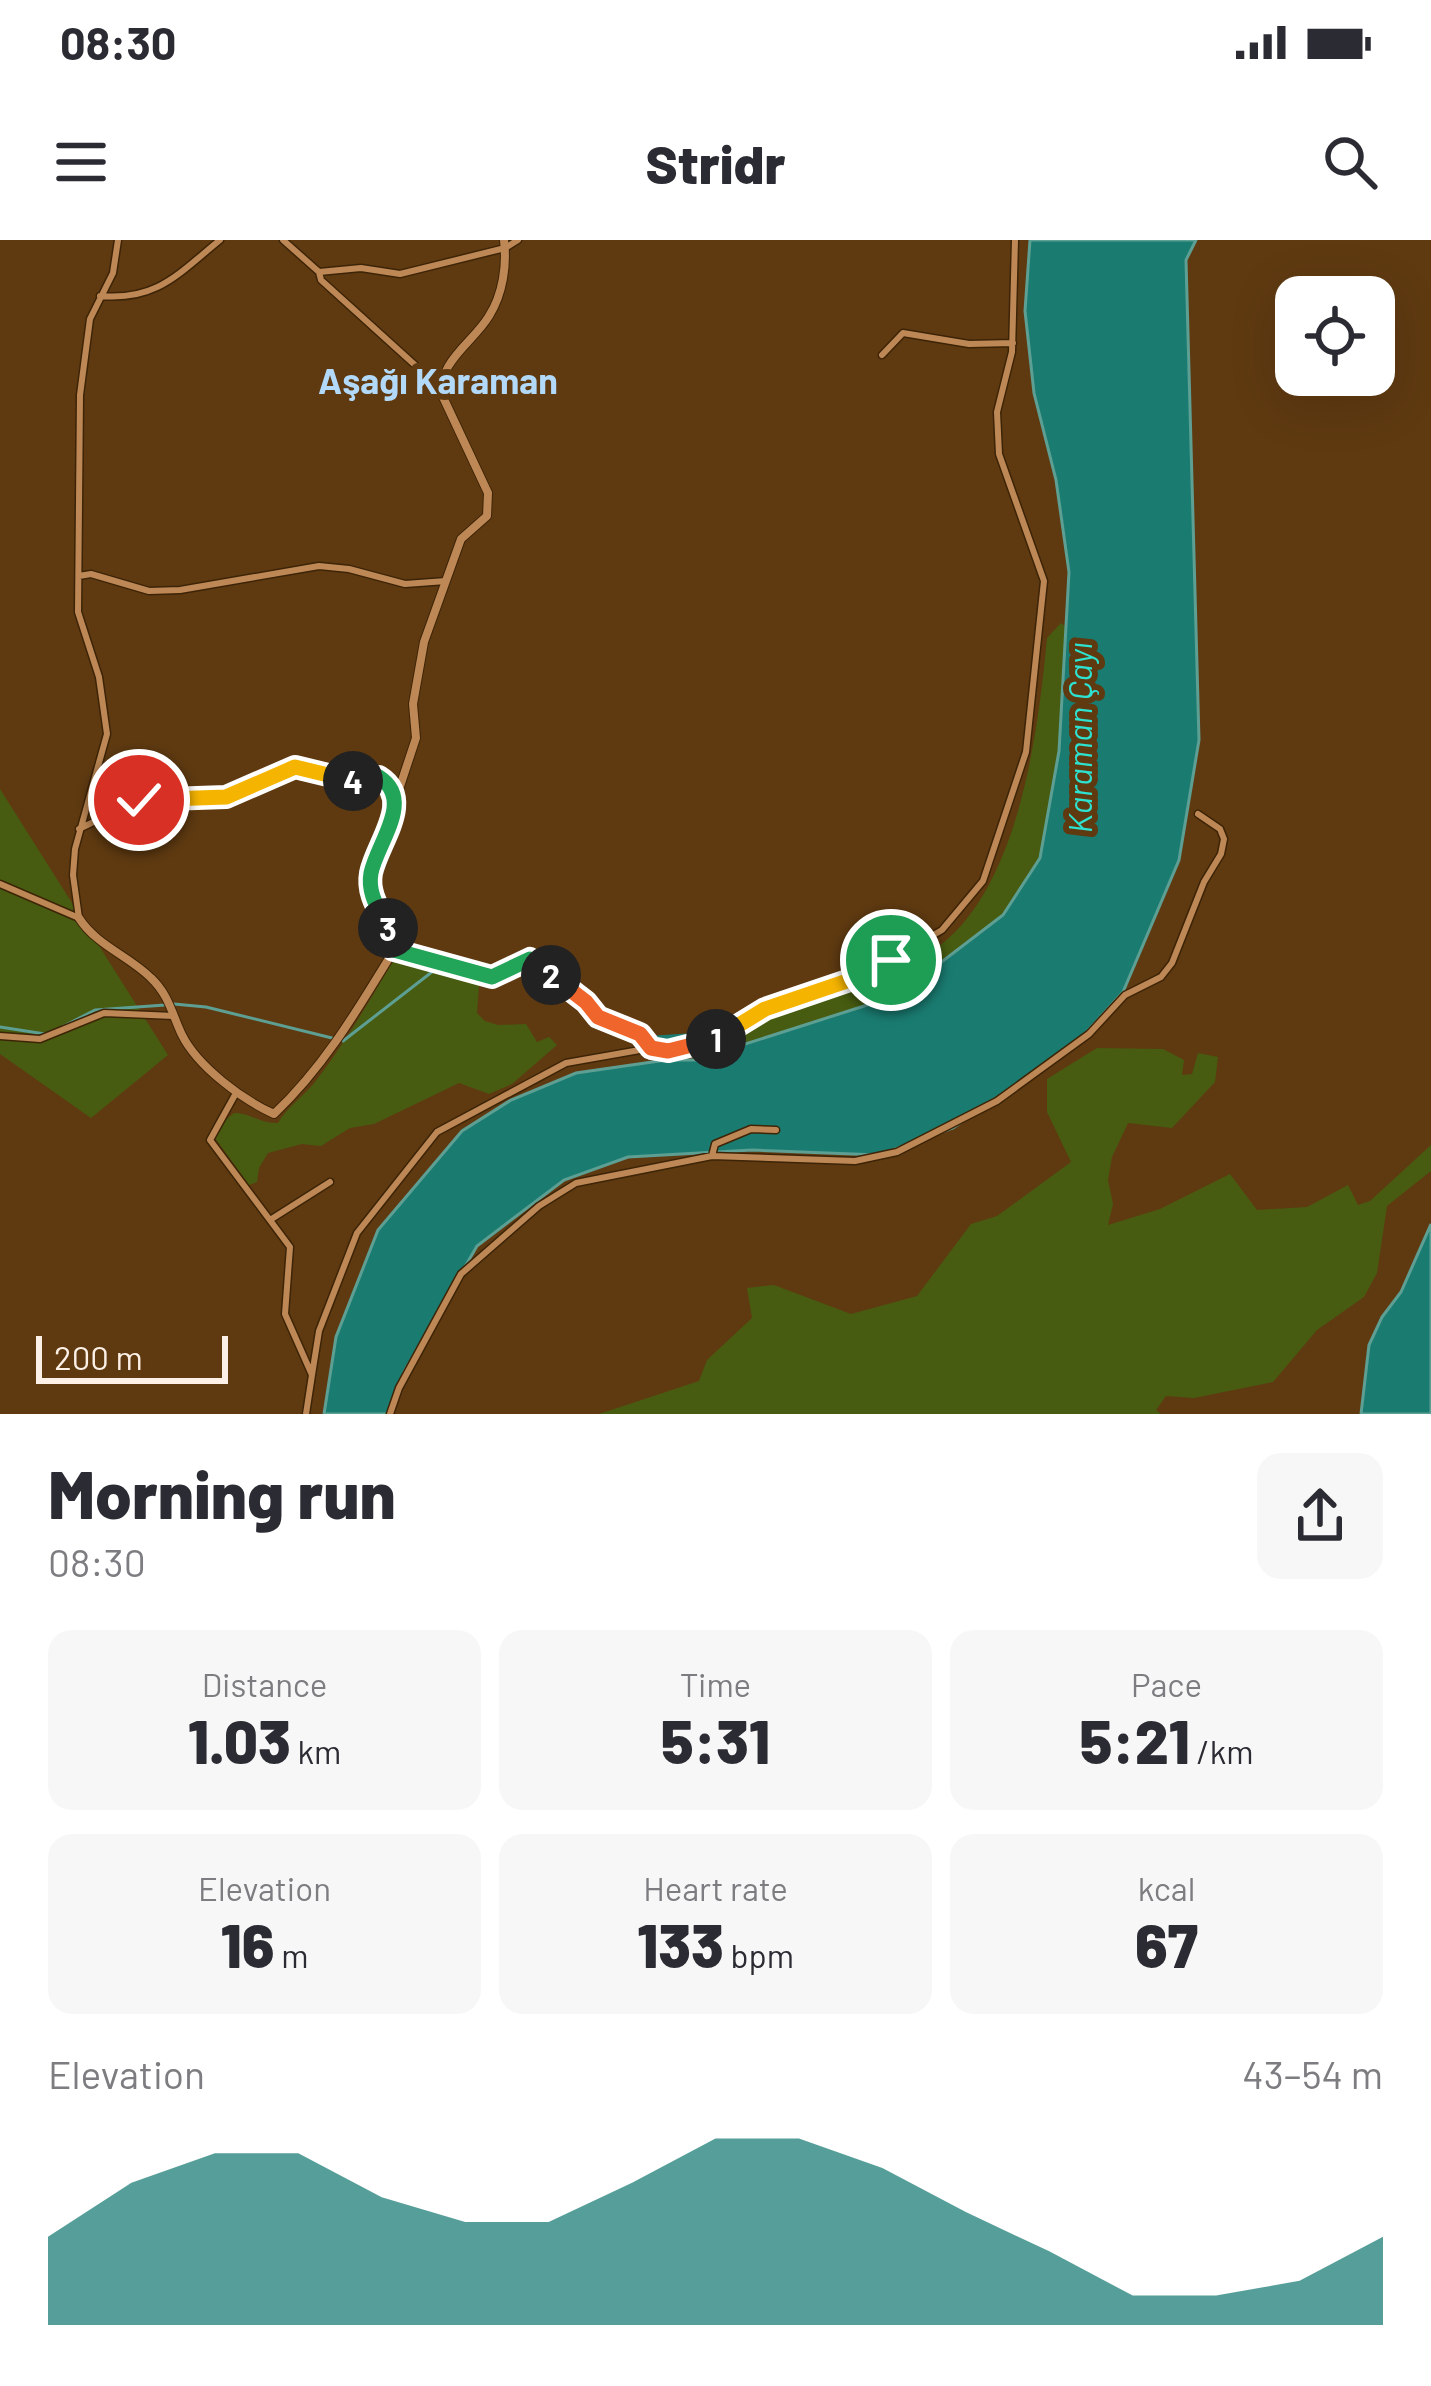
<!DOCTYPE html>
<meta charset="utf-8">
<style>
body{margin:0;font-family:Barlow,sans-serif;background:#f7f7f7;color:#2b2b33;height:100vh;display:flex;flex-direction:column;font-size:45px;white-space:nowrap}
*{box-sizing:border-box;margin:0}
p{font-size:39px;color:#7c7c81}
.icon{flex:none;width:66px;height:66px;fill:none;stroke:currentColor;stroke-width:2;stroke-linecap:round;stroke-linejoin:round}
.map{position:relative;height:1174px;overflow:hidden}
.sheet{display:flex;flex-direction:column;background:#fff;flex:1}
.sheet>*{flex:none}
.controls{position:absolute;left:1275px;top:36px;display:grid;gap:24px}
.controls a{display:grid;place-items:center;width:120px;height:120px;border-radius:24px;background:#fff;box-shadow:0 12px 48px #0002;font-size:60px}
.scale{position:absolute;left:36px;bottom:30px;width:192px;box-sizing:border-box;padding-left:12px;border:6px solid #fdf1e7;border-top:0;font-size:33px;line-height:42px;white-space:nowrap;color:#fdf1e7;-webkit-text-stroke:9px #5f3a11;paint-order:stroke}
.pin{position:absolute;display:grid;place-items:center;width:102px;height:102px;color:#fff;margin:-51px;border:6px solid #fff;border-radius:50%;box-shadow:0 3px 12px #0007}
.km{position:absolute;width:60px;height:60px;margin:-30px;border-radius:50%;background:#222;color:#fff;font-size:33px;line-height:60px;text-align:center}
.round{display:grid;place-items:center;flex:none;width:126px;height:126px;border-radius:24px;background:#f7f7f7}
.overview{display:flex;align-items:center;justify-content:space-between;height:204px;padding:0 48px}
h1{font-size:66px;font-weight:800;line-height:90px}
.stats{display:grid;grid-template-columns:repeat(3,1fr);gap:18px;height:204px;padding:12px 48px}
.stats div{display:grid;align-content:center;border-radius:24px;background:#f7f7f7;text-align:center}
.stats b{font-size:60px;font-weight:800}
.stats small{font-size:33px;font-weight:400}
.stats p{font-size:33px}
.chart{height:336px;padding:24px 48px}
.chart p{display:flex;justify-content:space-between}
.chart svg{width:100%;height:216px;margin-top:12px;fill:#0f766e;opacity:.7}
.status{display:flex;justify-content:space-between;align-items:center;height:84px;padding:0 60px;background:#fff;direction:ltr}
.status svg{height:33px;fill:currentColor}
header{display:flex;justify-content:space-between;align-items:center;height:156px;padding:0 48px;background:#fff;font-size:54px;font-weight:800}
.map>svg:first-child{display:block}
.green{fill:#475c10}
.water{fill:#1a7c71;stroke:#5e9f94;stroke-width:3}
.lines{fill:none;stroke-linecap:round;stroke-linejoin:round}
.stream{stroke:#5e9f94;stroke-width:3}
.canal{stroke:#1a7c71;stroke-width:8}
.minor-casing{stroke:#3d2407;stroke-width:9}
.tertiary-casing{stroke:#3d2407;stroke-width:10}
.minor{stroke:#bd8855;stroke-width:6}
.tertiary{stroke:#bd8855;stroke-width:8}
.split-1-casing{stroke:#fff;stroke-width:24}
.split-2-casing{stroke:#fff;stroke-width:24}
.split-3-casing{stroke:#fff;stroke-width:24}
.split-4-casing{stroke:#fff;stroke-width:24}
.split-5-casing{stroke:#fff;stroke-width:24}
.split-1{stroke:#f5b400;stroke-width:15}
.split-2{stroke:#f0652b;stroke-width:15}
.split-3{stroke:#22a559;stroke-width:15}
.split-4{stroke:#22a559;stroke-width:15}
.split-5{stroke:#f5b400;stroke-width:15}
.labels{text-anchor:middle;stroke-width:12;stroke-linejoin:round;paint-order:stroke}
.water-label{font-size:33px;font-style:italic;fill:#2de2d0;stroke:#5f3a11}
.quarter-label{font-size:36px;font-weight:bold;fill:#b3d9f9;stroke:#5f3a11}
</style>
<div class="status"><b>08:30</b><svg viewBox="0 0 49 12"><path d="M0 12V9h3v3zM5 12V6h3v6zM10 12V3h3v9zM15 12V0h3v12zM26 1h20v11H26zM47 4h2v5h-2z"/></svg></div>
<header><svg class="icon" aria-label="menu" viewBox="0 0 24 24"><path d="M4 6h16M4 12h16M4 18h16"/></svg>Stridr<svg class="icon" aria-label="search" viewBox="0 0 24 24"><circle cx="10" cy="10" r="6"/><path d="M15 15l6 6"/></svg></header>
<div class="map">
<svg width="1431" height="1174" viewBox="0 0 1431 1174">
<rect width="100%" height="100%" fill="#5f3a11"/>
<path class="green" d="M1061 383 1066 387 1059 511 1040 619 1003 675 918 740 886 759 695 820 697 811C718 804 735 794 756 785 814 760 881 747 934 710 1019 651 1038 493 1047 398Z
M0 549 168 815 91 878 0 814Z
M397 715 468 733 469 741 479 746 477 773 485 781 498 785 526 784 537 802 549 797 557 805 512 844 489 854 459 843 374 884 350 888 321 906 302 904 268 913 259 928 257 942 249 945 215 898 222 883 234 873C251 873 261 884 278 883 287 867 303 857 315 842 346 802 371 758 397 715Z
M1097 808 1163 809 1184 820 1182 835 1192 834 1198 813 1218 817 1215 842 1172 888 1128 883 1112 917 1108 940 1113 964 1108 985 1160 969 1230 934 1257 970 1307 967 1348 945 1358 965 1370 961 1431 905V931L1387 966 1377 1033 1364 1057 1317 1090 1273 1142 1194 1158 1166 1156 1156 1170 1161 1174H599L699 1141 707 1120 752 1078 747 1048 774 1045 851 1074 917 1056 971 984 997 976 1071 922 1047 872V839Z"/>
<path class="water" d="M1030 0H1196L1186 20 1199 500 1179 620 1123 752 1073 807 953 888 879 915 752 910 628 917 564 940 477 1006 404 1132 391 1174H324L336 1097 378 990 462 891 511 860 576 833 666 820H695L886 759 918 740 1003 675 1040 618 1059 511 1069 332 1056 240 1034 153 1025 71Z
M1431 984V1174H1361L1369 1105 1382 1077 1401 1052Z"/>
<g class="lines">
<path class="stream" d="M174 764 206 767 332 798
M0 787 45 794
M60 788 95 770 165 765
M343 801 437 728"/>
<path class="canal" d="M437 728 492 742 527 724 560 747
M649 800 694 797 730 786"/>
<g class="minor-casing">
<path id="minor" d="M283 0 319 32 361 28 400 34 505 8 518 0
M319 32 321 40 426 135 442 140
M100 56C157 61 178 34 220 0
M882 115 903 93 969 104 1013 103
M79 336 91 334 149 351 180 350 319 326 349 329 405 344 446 341
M79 589 139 560 226 557 295 527 351 541 379 537 389 543 395 556
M0 644 79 678
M79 678 73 635 75 609 107 494 99 437 78 372 80 155 90 79 113 33 118 0
M394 710 492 737 530 719C553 737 575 754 595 774 612 790 637 786 651 808L668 811 717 799 765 769 850 739 891 720 942 690 983 641 1026 512 1044 341 999 214 997 172 1012 112 1015 0
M0 796 40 799 104 773 174 776
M236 853 210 900 290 1007 285 1074 312 1135 306 1174
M712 916 715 904 751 889 776 890
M270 980 330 942
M312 1135 319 1091 357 993 437 892 566 823 651 808
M390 1174 399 1148 461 1034 539 966 576 943 712 916 855 921 897 912 997 861 1089 794 1125 755 1161 737 1172 723 1204 642 1221 614 1224 599 1220 589 1198 574"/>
</g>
<g class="tertiary-casing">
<path id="tertiary" d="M79 678C96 705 129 716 151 738 169 755 172 774 182 795 198 827 243 860 274 874 324 827 358 769 394 710L371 652 372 631 416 498 413 464 424 402 461 299 487 276 488 253 443 157C436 122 473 103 489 76 503 54 507 25 504 0"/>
</g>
<use href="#minor" class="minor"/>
<use href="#tertiary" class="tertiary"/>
</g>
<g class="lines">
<g class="split-1-casing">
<path id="split-1" d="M716 799 765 769 850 740 891 720"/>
</g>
<g class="split-2-casing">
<path id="split-2" d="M551 735 586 762 598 777 640 794 651 808 668 811 716 799"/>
</g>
<g class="split-3-casing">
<path id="split-3" d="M388 688 394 710 492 737 530 719 551 735"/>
</g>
<g class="split-4-casing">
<path id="split-4" d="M353 541 379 537C415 560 377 603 371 633 367 654 380 671 388 688"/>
</g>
<g class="split-5-casing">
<path id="split-5" d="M139 560 226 557 295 527 353 541"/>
</g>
<use href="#split-1" class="split-1"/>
<use href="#split-2" class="split-2"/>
<use href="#split-3" class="split-3"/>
<use href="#split-4" class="split-4"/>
<use href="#split-5" class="split-5"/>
</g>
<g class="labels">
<g class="water-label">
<text transform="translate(1080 498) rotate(-90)" y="12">Karaman Çayı</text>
</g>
<g class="quarter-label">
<text x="438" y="154">Aşağı Karaman</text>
</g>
</g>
</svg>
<div class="controls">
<a><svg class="icon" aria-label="locate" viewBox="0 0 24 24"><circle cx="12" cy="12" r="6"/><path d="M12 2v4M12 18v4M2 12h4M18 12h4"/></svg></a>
</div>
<div class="scale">200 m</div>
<div class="pin" style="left:891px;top:720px;background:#1e9e55"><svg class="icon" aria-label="arrive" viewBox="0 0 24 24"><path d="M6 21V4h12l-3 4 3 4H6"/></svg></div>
<div class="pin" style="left:139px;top:560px;background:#d93025"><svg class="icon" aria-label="check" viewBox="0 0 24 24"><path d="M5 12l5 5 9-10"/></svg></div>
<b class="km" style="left:716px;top:799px">1</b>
<b class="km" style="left:551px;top:735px">2</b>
<b class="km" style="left:388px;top:688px">3</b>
<b class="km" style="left:353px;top:541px">4</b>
</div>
<section class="sheet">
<div class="overview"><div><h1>Morning run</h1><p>08:30</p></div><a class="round"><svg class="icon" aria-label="share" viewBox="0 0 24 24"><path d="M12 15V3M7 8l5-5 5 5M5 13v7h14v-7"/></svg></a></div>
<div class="stats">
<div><p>Distance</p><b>1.03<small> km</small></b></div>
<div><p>Time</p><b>5:31</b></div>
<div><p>Pace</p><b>5:21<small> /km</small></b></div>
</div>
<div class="stats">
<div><p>Elevation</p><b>16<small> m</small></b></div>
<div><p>Heart rate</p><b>133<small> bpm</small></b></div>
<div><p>kcal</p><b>67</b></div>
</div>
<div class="chart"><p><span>Elevation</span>43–54 m</p>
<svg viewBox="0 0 160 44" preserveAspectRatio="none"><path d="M0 44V26L10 15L20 9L30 9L40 18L50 23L60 23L70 15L80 6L90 6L100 12L110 21L120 29L130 38L140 38L150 35L160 26V44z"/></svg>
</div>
</section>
